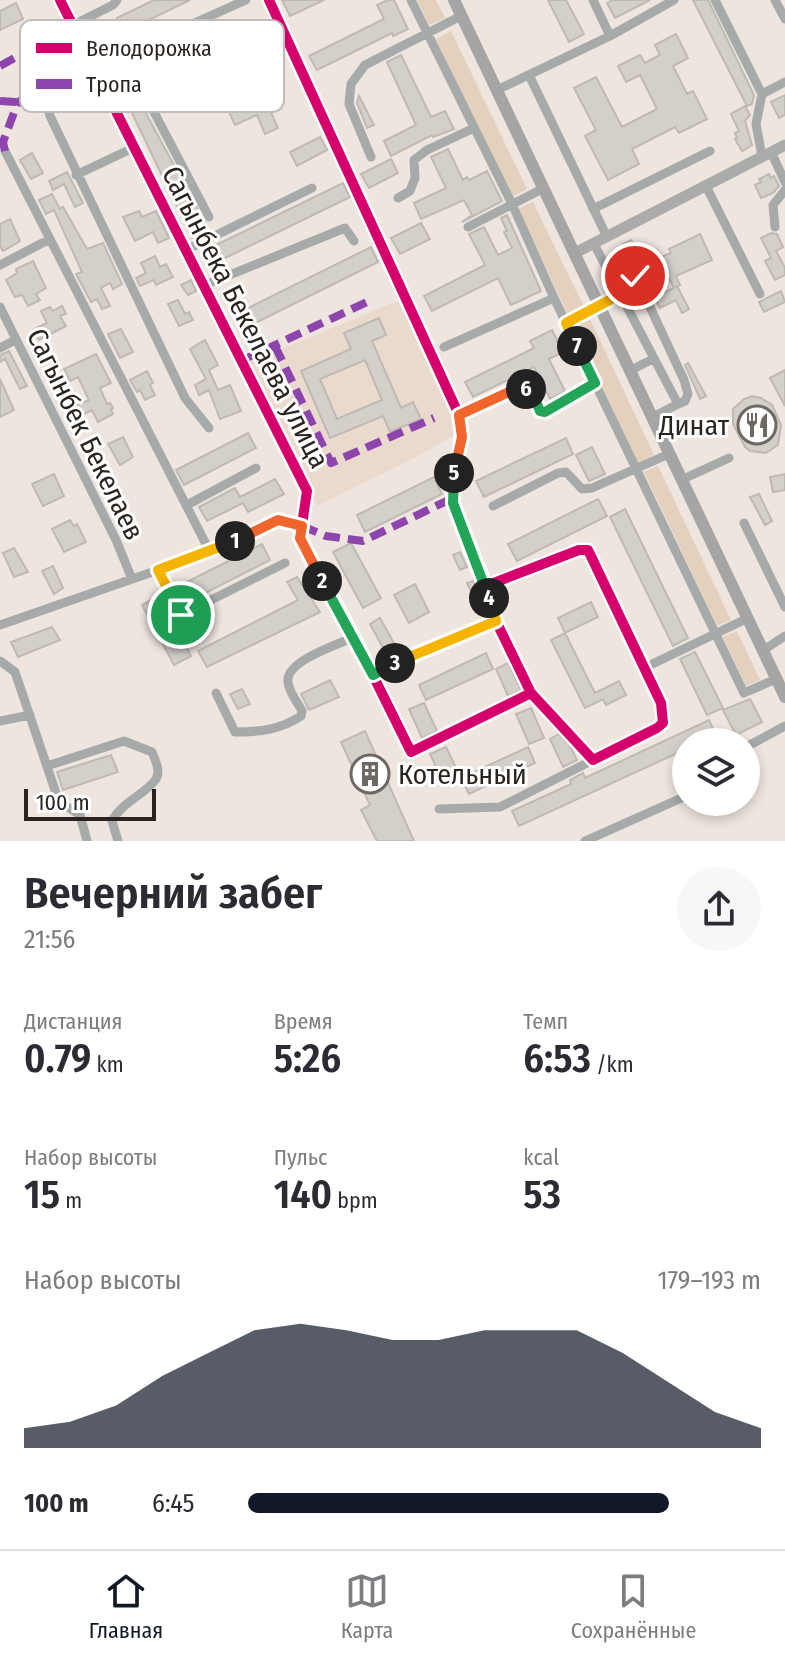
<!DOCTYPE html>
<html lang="ru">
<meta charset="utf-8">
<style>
body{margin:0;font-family:"Fira Sans Condensed",sans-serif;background:#f7f7f7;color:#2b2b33;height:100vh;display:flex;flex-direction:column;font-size:30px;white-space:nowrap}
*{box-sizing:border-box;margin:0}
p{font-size:26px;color:#7c7c81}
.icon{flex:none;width:44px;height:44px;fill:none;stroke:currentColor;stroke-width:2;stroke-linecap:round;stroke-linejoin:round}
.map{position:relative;height:841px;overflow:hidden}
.panel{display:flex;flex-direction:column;background:#fff;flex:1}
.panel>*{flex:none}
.tools{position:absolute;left:672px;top:728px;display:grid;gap:16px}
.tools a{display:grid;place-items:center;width:88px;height:88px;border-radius:50%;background:#fff;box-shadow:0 4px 12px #0003;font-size:40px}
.scale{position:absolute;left:24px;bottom:20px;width:132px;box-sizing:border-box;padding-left:8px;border:4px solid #2a2420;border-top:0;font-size:22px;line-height:28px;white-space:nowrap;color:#2a2420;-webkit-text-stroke:6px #fff;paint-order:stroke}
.pin{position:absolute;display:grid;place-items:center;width:68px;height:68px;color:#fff;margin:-34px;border:4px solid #fff;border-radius:50%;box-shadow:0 2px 8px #0007}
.km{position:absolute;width:40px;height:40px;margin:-20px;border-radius:50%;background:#222;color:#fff;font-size:22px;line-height:40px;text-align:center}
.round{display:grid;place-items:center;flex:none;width:84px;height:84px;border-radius:42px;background:#f7f7f7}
.headline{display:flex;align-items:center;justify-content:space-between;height:136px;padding:0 24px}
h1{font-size:44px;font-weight:600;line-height:60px}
.metrics{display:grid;grid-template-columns:repeat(3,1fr);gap:12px;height:136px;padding:8px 24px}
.metrics div{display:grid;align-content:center}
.metrics b{font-size:40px;font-weight:600}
.metrics small{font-size:22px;font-weight:400}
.metrics p{font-size:22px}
.chart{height:224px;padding:16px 24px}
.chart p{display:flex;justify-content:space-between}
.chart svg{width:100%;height:144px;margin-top:8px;fill:#111827;opacity:.7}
ul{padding:0 24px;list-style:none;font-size:26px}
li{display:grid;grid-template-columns:128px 96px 1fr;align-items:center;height:60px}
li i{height:20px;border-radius:10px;background:#111827}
.tabs{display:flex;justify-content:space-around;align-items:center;height:112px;border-top:2px solid #e1e1e2;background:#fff;font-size:22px;color:#7c7c81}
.tabs a{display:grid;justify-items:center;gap:4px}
.tabs .active{color:#111827}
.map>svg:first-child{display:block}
.built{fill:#e9dacd}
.green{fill:#e5d0be}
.building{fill:#d5cfca;stroke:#bfb9b4;stroke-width:2;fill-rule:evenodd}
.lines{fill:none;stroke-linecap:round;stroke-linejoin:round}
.minor{stroke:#a7aaab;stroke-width:9}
.major{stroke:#aaabab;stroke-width:11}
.highway{stroke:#a5a5a6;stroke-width:12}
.quiet{stroke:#8e44ad;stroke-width:8;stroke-dasharray:16 8;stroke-linecap:butt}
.cycleway-casing{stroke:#fff;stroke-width:15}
.cycleway{stroke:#d6006c;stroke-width:10}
.split-1-casing{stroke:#fff;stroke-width:16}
.split-2-casing{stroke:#fff;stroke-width:16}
.split-3-casing{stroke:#fff;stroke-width:16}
.split-4-casing{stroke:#fff;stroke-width:16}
.split-5-casing{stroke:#fff;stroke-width:16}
.split-6-casing{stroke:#fff;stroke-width:16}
.split-7-casing{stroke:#fff;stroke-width:16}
.split-8-casing{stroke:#fff;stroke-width:16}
.split-1{stroke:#f5b400;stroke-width:10}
.split-2{stroke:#f0652b;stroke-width:10}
.split-3{stroke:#22a559;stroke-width:10}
.split-4{stroke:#f5b400;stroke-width:10}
.split-5{stroke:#22a559;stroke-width:10}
.split-6{stroke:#f0652b;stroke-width:10}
.split-7{stroke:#22a559;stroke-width:10}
.split-8{stroke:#f5b400;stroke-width:10}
.labels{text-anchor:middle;stroke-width:6;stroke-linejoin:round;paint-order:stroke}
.street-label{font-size:28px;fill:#2a2420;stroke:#fff}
.poi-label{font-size:28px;fill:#2a2420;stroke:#fff;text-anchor:end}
.key{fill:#fff;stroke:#bfbdbc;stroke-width:2}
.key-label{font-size:22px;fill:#2a2420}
</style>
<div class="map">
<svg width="785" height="841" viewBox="0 0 785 841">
<rect width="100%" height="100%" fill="#ede5de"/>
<path class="built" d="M402 299 458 433 414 458 317 506 248 363Z"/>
<path class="green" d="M417 0H436L445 18 429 25Z
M451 31 527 189 511 197 436 39Z
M533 202 584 307 568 315 518 209Z
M590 319 654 455 638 463 574 327Z
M658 466 731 620 717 626 644 472Z
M737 631 760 680 746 686 723 637Z"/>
<path class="building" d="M154 0H190L124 32 117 18Z
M282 0H324L290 16Z
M388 0H394L408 29 393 36 392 33 317 70 309 56 384 19 377 5Z
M548 0H566L584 34 569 42Z
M612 0H650L615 18 607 3Z
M693 0H708L754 95 752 104 747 106Z
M16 3 23 19 0 30V11Z
M676 34 688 58 673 66 687 94 693 91 707 119 679 133 675 127 632 149 639 164 608 180 585 136 596 130 574 88 596 77 622 127 657 109 640 75 626 82 618 66 640 55 645 63 660 55 655 45Z
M241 50 250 68 264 61 270 74 253 82 260 97 278 89 284 102 269 108 278 128 265 134 257 115 235 125 229 112 247 104 240 89 222 98 216 84 237 74 228 56Z
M401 55 431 117 445 111 454 129 433 137 432 135 391 156 384 141 416 125 387 62Z
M785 95V115L779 118 771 102Z
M359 96 374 125 367 128 357 103Z
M142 106 209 230 192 238 131 111Z
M745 106 750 115 745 121 752 145 742 151 735 139 737 138 735 133 739 131 731 114Z
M320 137 327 150 297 166 290 152Z
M448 149 463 180 467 177 469 180 487 171 502 201 462 222 472 215 464 200 421 219 414 203 446 188 431 157Z
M32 153 43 173 31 179 20 160Z
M391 159 398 173 369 188 361 174Z
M67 172 83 203 75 207 64 184 53 190 49 181Z
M769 174 770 178 774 176 779 186 773 193 761 198 755 185 761 182 759 179Z
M343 183 350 197 221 260 214 246Z
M52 194 60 209 63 207 87 249 103 243 122 284 113 289 110 283 101 288 110 306 102 309 97 299 91 302 76 274 82 272 54 210 46 214 39 200Z
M139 211 142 217 156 211 169 238 158 243 153 232 135 241 123 217Z
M507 215 541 291 511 305 498 278 432 311 424 296 485 265 469 234 484 227 498 255 512 248 504 232 507 231 501 218Z
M10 219 20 241 3 251 0 246V224Z
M421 223 430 239 400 254 391 238Z
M771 233 777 234 783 247 776 251 785 268V275L775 280 765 261 771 258 761 238Z
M700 234 712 260 676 276 680 285 674 288 677 286 689 309 682 313 676 300 660 308 654 297 674 288 659 258 671 253 669 249Z
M631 240 645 267 638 270H635L623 244Z
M371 247 378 262 249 326 242 311Z
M155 256 160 267 166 264 173 277 156 285 154 280 140 286 136 278 146 273 141 263Z
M33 261 46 288 36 294 40 300 28 306 22 295 15 297 6 280 17 273 16 269Z
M191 280 196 291 188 295 181 285Z
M781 291 785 302 764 312 759 302Z
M178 300 185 314 189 312 193 320 179 326 168 304Z
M62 306 66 314 60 316 66 326 39 340 33 330 47 323 41 311 50 307 53 311Z
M379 318 386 335 372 341 401 408 413 402 421 419 390 432 383 416 330 438 301 371 351 349 344 333ZM365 360 382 400 337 419 320 379Z
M121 329 133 352 120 358 108 334Z
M552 330 563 352 549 359 565 391 550 399 534 367 473 397 465 382 534 348 530 341Z
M205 340 218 365 209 370 218 390 230 385 241 411 220 419 209 390 199 395 195 385 206 379 190 349Z
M9 351 27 386 20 389 5 359 0 362V355Z
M96 354 111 383 100 388 107 404 110 403 113 408 111 410 113 414 98 422 92 410 80 416 75 406 89 400 78 377 70 381 64 369Z
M688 363 706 396 700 399 685 365Z
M785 370V406L770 378Z
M147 371 153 383 150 385 155 395 145 400 140 390 137 392 130 380Z
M0 379 14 410 0 417Z
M752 396 761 398 772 405 781 425 778 445 766 453 750 451 745 447 733 424V409L744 399Z
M248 433 256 448 184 485 176 470Z
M123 437 133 457 120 465 108 444Z
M566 438 573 454 484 497 476 481Z
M592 447 605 474 589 481 576 455Z
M54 474 64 496 43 506 32 484Z
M785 474V490L773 492 770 477Z
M434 477 442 494 365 532 357 515Z
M275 479 284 494 248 512 243 503 207 521 199 507 235 488 240 497Z
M759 494 772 521 765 525 750 497Z
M598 499 607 516 517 561 508 544Z
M625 509 687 636 688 638 673 646 610 517Z
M70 520 74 526 77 524 86 542 64 552 52 529Z
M351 543 381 598 363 608 333 552Z
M262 544 270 560 184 604 175 588Z
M14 548 28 572 14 577 3 553Z
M460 552 467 567 460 570 453 555Z
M53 566 63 588 54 594 42 571Z
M297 577 320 612 207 667 198 651 298 600 287 582Z
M474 581 485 611 481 613 467 583Z
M415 584 429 612 409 623 394 595Z
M159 596 191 656 174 665 142 605Z
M591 602 598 617 565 633 558 618Z
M380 618 399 652 388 657 370 624Z
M52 627 60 640 18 657 11 642Z
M565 633 595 693 619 681 626 695 606 705 603 699 585 708 551 640Z
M695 652 723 708 707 715 680 659Z
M486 653 493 669 426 700 419 685Z
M508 663 521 690 508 696 496 669Z
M330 680 339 697 309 710 301 694Z
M242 689 250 704 238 709 230 694Z
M750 699 762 722 736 735 723 710Z
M424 703 437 731 422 738 409 709Z
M531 708 544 738 529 744 516 714Z
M709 720 716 735 701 742H686V749L519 826 512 811 571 784 570 780 583 773 585 778Z
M365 731 414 841H377L361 810 370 805 341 742Z
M559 734 570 746 577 760 563 767 550 739Z
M446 747 460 776 444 784 430 754Z
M528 747 535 763 469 794 461 778Z
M111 755 118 772 63 790 57 772Z"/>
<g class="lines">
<path class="minor" d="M60 0 307 491 300 538 354 637 411 752 531 693
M269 0 459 415 462 437 453 477V503L486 586 496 621 531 693 593 760 657 728 663 723 661 703 588 550H579L486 586
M411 0 512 204 554 298 744 693 776 679
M593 0 610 36
M715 0 762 94 756 124 762 156
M775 0 785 19
M71 20 56 35C80 83 42 89 50 116L185 398 209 428
M73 25 113 5 117 0
M529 75 607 237
M497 90 610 36 674 0
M144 93 209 217
M762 94 785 82
M115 114 151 85 185 64 190 52 181 29 246 0
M5 151 210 552
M771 152 785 182
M371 157 349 104 351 84 365 65 461 16
M76 175 133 148
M706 186 760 294
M398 198 410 191 415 178 414 160 427 150 474 128
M593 209 710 151
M468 227 544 188
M775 227 773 205 785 190
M594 244 678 404 653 417
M186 250 312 188
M0 265 50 239
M205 285 345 228 354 241
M617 286 636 277 684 380 688 394 685 401 678 404
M0 307 116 540 132 579
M566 323 601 307 621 294
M444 347 554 298
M0 348 15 340
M631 370 653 359
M459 415 520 387 531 390 540 411 545 412 595 383
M681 480 729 458
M187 505 256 468
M493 506 558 473 566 472 582 489 592 488 669 454
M744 523 785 607
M158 570 181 615 285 563
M0 625 210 552 278 520 302 526
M762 651 785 636
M0 661 15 672 59 802 80 815 87 841
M644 668 746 619
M373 675 413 653 496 621
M216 693 235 732C259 732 280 730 301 716L302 711C297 702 289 692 288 682 285 661 337 645 354 637
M0 721 30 715
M746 747 785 726
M47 766 124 741 152 752C155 760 161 771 156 779 146 794 123 801 112 821L118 841
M439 809 500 807 593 760
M585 841 686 796"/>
<path class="major" d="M575 253 785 145"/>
<path class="highway" d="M454 0 785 697"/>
<path class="quiet" d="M0 66 56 35
M0 101 18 102
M5 151 3 142 18 102 64 77
M275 346 331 463 434 418
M243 360 369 301
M302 526 326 536 363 541 453 498"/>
<g class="cycleway-casing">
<path id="cycleway" d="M60 0 307 491 300 538 354 637 411 752 531 693
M269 0 459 415 462 437 453 477V503L486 586 496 621 531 693 593 760 657 728 663 723 661 703 588 550H579L486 586"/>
</g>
<use href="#cycleway" class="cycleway"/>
</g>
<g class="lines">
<g class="split-1-casing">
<path id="split-1" d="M181 615 158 570 235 541"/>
</g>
<g class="split-2-casing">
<path id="split-2" d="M235 541 278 520 302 526 300 538 322 581"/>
</g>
<g class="split-3-casing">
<path id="split-3" d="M322 581 373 675 395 663"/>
</g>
<g class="split-4-casing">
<path id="split-4" d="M395 663 496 621 489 598"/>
</g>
<g class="split-5-casing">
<path id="split-5" d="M454 473 453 503 489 598"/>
</g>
<g class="split-6-casing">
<path id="split-6" d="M454 473 462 437 459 415 520 387 526 389"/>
</g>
<g class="split-7-casing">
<path id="split-7" d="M526 389 531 390 540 411 545 412 595 383 577 346"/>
</g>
<g class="split-8-casing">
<path id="split-8" d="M577 346 566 323 621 294 617 286 635 276"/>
</g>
<use href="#split-1" class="split-1"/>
<use href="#split-2" class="split-2"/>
<use href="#split-3" class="split-3"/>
<use href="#split-4" class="split-4"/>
<use href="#split-5" class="split-5"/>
<use href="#split-6" class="split-6"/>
<use href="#split-7" class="split-7"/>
<use href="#split-8" class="split-8"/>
</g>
<defs>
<g id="restaurant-ring" transform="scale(2)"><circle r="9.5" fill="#fff" stroke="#6e6862" stroke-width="1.5"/><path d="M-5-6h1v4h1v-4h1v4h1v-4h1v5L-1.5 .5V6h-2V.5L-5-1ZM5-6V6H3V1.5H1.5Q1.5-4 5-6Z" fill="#6e6862"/></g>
<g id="building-ring" transform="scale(2)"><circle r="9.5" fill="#fff" stroke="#6e6862" stroke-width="1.5"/><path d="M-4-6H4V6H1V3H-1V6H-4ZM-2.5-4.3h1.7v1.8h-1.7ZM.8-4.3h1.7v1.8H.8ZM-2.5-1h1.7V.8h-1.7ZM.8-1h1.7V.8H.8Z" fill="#6e6862"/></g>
</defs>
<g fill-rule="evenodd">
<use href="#restaurant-ring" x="757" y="425"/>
<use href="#building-ring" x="370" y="774"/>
</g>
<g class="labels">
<g class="street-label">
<text transform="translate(246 317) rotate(63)" y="10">Сагынбека Бекелаева улица</text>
<text transform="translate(86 434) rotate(64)" y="10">Сагынбек Бекелаев</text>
</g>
<g class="poi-label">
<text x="729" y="435">Динат</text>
<text x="398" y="784" text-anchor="start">Котельный</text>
</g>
</g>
<rect x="20" y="20" width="264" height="92" rx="12" class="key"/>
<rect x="36" y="43" width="36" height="10" fill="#d6006c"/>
<rect x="36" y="79" width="36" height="10" fill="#8e44ad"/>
<g class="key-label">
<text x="86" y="56">Велодорожка</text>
<text x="86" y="92">Тропа</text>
</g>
</svg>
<div class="tools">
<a><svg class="icon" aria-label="layers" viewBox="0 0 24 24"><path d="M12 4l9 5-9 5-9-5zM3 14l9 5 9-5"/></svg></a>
</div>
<div class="scale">100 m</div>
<div class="pin" style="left:181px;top:615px;background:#1e9e55"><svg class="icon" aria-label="arrive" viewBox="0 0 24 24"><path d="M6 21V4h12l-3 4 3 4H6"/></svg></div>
<div class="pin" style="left:635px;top:276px;background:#d93025"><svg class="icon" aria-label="check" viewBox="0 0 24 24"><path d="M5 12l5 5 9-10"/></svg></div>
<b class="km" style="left:235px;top:541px">1</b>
<b class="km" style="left:322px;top:581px">2</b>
<b class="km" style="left:395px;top:663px">3</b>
<b class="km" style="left:489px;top:598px">4</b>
<b class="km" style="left:454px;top:473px">5</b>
<b class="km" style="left:526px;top:389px">6</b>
<b class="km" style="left:577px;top:346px">7</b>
</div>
<section class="panel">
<div class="headline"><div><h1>Вечерний забег</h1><p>21:56</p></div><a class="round"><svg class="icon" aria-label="share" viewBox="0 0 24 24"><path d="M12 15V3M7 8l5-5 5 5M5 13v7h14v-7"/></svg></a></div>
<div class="metrics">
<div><p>Дистанция</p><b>0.79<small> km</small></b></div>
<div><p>Время</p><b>5:26</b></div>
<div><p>Темп</p><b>6:53<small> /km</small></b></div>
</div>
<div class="metrics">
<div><p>Набор высоты</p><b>15<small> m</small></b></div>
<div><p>Пульс</p><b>140<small> bpm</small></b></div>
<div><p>kcal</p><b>53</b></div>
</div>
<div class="chart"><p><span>Набор высоты</span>179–193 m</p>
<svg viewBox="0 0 160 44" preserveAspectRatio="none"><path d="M0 44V38L10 36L20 31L30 22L40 15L50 8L60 6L70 8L80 11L90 11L100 8L110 8L120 8L130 15L140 24L150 33L160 38V44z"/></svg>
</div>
<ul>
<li><b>100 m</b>6:45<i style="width:82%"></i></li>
</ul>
</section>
<nav class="tabs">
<a class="active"><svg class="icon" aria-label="home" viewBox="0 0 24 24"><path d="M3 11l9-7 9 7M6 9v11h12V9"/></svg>Главная</a>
<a><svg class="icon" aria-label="map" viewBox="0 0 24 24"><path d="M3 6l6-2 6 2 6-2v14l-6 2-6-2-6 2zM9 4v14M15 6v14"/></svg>Карта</a>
<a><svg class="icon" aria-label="saved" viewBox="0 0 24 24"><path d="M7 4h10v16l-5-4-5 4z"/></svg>Сохранённые</a>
</nav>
